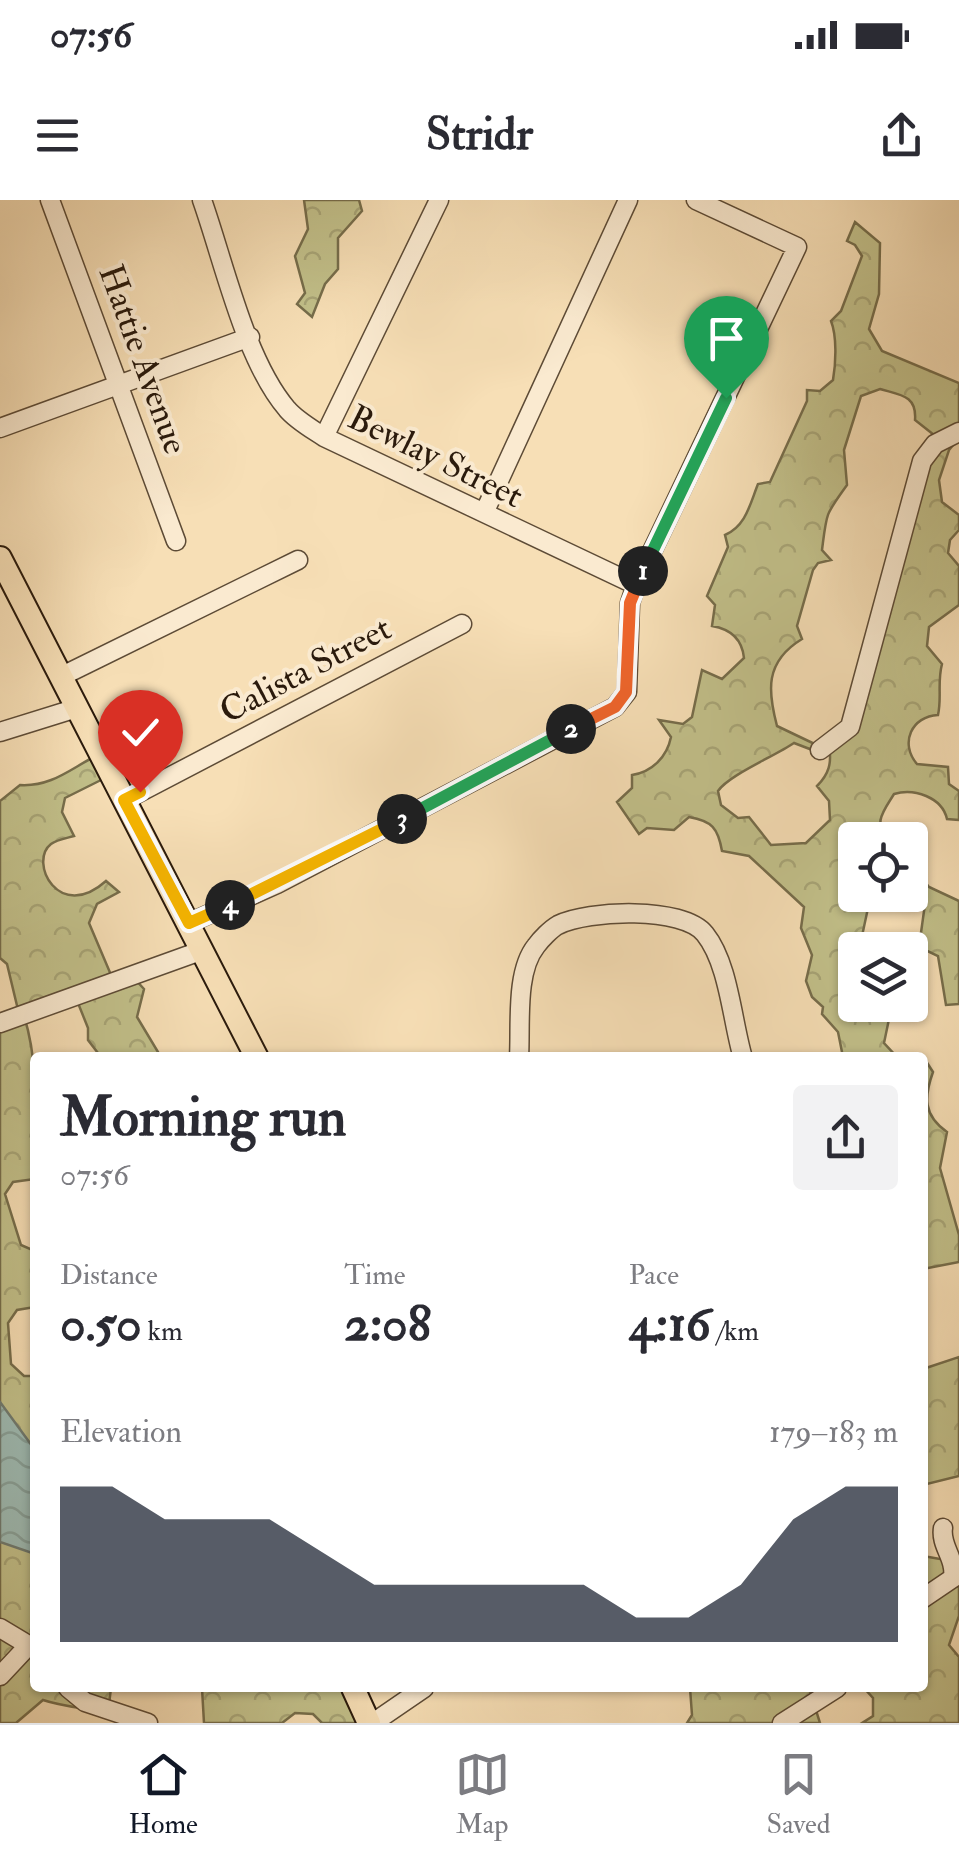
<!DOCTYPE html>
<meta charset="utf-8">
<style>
body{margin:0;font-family:"IM FELL Double Pica",serif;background:#f2f2f3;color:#2b2b33;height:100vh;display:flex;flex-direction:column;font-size:38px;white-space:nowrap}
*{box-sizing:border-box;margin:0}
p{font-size:32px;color:#7c7c81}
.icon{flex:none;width:55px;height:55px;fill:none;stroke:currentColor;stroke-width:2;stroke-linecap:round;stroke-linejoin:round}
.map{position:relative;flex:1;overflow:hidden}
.sheet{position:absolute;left:30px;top:852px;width:898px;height:640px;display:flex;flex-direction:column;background:#fff;border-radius:10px;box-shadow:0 2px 8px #0004}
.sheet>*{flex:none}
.controls{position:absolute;left:838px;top:622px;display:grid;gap:20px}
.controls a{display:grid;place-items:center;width:90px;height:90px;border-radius:10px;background:#fff;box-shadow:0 2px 8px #0004;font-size:50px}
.pin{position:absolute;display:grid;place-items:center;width:85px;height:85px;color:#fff;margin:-102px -42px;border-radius:50% 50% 50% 0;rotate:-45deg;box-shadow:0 0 10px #0007}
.pin .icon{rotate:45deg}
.km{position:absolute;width:50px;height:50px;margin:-25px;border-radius:50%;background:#222;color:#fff;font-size:28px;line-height:50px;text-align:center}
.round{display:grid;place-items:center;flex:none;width:105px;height:105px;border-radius:10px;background:#f2f2f3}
.overview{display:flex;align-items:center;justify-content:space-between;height:170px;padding:0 30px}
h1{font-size:55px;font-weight:800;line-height:75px}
.metrics{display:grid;grid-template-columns:repeat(3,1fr);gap:15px;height:170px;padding:10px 30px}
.metrics div{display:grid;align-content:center}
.metrics b{font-size:50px;font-weight:800}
.metrics small{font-size:28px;font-weight:400}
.metrics p{font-size:28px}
.chart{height:280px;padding:20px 30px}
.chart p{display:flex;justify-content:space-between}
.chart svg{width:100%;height:180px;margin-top:10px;fill:#111827;opacity:.7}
.status{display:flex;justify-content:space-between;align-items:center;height:70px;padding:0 50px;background:#fff;direction:ltr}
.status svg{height:28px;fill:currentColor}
header{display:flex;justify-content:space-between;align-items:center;height:130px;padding:0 30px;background:#fff;font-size:45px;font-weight:800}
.menu{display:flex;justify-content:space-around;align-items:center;height:140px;border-top:2px solid #e1e1e2;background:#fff;font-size:28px;color:#7c7c81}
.menu a{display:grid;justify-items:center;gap:5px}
.menu .selected{color:#111827}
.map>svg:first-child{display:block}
.forest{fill:url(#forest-crowns);stroke:#766d4b;stroke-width:2.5;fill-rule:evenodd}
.water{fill:url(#water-waves);stroke:#707b71;stroke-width:2.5}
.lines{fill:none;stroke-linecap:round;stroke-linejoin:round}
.minor-casing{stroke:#5d4b36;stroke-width:21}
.major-casing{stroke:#2a1a0c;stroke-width:26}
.minor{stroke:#faead0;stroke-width:18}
.major{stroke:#f7dfb6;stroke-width:22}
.split-1-casing{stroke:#fff;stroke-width:20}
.split-2-casing{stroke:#fff;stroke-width:20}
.split-3-casing{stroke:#fff;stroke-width:20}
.split-4-casing{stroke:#fff;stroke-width:20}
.split-5-casing{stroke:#fff;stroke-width:20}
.split-1{stroke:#22a559;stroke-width:12}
.split-2{stroke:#f0652b;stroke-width:12}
.split-3{stroke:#22a559;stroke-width:12}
.split-4{stroke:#f5b400;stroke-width:12}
.split-5{stroke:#f5b400;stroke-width:12}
.labels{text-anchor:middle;stroke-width:8;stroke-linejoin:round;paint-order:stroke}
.street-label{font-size:35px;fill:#2a1a0c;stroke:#faead0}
</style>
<div class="status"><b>07:56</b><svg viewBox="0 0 49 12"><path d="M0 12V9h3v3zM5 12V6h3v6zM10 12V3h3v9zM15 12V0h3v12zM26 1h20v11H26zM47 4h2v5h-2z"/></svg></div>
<header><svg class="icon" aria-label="menu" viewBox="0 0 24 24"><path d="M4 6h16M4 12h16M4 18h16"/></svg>Stridr<svg class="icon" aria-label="share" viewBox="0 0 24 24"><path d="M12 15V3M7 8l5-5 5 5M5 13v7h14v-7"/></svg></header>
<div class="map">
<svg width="959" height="1523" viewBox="0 0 959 1523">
<defs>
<pattern id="forest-crowns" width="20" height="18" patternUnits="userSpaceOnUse" patternTransform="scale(2.5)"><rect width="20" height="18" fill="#c2c08a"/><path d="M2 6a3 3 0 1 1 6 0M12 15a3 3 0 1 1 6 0" fill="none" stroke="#a7a476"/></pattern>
<pattern id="water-waves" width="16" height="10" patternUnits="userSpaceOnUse" patternTransform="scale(2.5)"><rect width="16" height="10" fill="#9ebcb5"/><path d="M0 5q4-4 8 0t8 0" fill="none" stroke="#88a19a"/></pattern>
</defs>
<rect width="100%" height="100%" fill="#f7dfb6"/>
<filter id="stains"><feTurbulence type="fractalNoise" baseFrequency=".002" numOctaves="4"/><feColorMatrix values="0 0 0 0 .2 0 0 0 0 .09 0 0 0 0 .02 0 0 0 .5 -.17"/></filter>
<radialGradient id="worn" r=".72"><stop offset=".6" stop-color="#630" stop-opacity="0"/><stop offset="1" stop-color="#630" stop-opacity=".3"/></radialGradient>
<path class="forest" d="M304 0H359L362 11 338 38V69L325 84 312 117 297 104 305 93 295 56 308 29Z
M855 22 880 43 879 94 869 129 882 151 959 183V238L949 250 939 280 942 302 959 315V330L950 340 948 353 959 366V405L929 427 927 446 942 464C937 483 942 497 938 515 912 516 899 543 917 564L948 567 949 584 959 591V620L947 619C942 597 914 588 894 594 883 612 872 623 890 640H855V695H881L868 708 859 750H855V805H884L889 819 884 843 897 857H843L838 832 822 814 823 807 812 797 806 781 812 755 801 728 804 707 749 656 722 651C718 628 712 621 689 617L674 630 647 628 639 634 617 602 632 588V575C652 572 667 557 671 537L659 520 683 524 692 517 702 470 722 479 744 458C742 438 730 429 712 426L715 405 707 396 728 347 725 335C746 326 750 304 758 284L770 282 807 201V190L820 191 833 180C836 163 837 136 831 121L841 111 862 56 855 45 847 41ZM880 189C900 195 917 195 915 220L939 239 910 306 851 525 829 546C832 563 829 574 817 586L829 601 830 620 806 643 771 645 749 617 738 618 721 605 718 591C729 575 773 557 794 543L815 551 821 547 777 526C768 492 764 462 802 439L797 426 813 370 818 363 831 360 822 350C827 311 825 316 847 285L844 250 861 196Z
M102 553 111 575 65 598 62 612 74 636C67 638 56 640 51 644 28 662 59 723 106 681L119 692 97 704 89 723 114 782 132 776 144 789 137 817 161 857H101L88 840V828L76 798 24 816C40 865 35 926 35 979L13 982 5 994 21 1045 35 1051V1107L17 1110 8 1123 11 1164 24 1176H35V1253L0 1226V822L19 814 7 764 0 758V601L20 585C54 587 73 566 102 553Z
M910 657 922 661 921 677 929 687 959 701V804L946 805 938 756 919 747 925 704 917 692 910 690Z
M924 858 933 872C924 897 923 915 947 932L940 968 959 1035V1062L923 1069Z
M959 1157V1276L923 1285V1169Z
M0 1327 33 1346 35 1488H111L108 1513C86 1508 64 1507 43 1500L16 1523H0Z
M923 1356 946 1360 947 1389 959 1386V1416L949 1445 959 1457V1523H862L873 1516V1498L864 1488H922Z
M202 1488H354L370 1523H322L313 1514 295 1513 282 1523H204Z
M690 1488H809L820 1523H687L692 1515Z"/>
<path class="water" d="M0 1202 35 1250V1354L0 1342Z"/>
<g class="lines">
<g class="minor-casing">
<path id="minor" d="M50 0 176 341
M202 0C224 62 245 160 287 209 296 220 312 229 324 237L636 385
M0 228 250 137
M324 237 439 0
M485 311 628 0
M60 477 298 360
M0 532 77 508
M820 550 850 527 922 261 935 244 959 232
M125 600 462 424
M189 723 277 684 615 507 627 492 630 403 636 385 797 47 696 0
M0 823 203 750
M519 858C521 825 515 772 536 746 541 739 551 729 558 725 588 710 683 706 705 734 729 764 732 821 743 858
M922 1399 953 1378C956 1358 940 1346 943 1328
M0 1428 35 1449
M0 1476 29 1445
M68 1488 85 1502 148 1523
M373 1523 424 1488
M782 1523 837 1488"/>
</g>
<g class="major-casing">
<path id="major" d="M0 358 257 858
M353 1488 369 1523"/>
</g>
<use href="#minor" class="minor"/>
<use href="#major" class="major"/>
</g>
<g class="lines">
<g class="split-1-casing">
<path id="split-1" d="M643 371 726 198"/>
</g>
<g class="split-2-casing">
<path id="split-2" d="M571 529 615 507 626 492 630 403 643 371"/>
</g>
<g class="split-3-casing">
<path id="split-3" d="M402 619 571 529"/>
</g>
<g class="split-4-casing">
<path id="split-4" d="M230 705 402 619"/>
</g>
<g class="split-5-casing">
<path id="split-5" d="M140 592 124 600 189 723 230 705"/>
</g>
<use href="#split-1" class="split-1"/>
<use href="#split-2" class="split-2"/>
<use href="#split-3" class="split-3"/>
<use href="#split-4" class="split-4"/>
<use href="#split-5" class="split-5"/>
</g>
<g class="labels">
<g class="street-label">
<text transform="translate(144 159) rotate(70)" y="12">Hattie Avenue</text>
<text transform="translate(436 256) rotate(26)" y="12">Bewlay Street</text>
<text transform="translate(305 469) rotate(-28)" y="12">Calista Street</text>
</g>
</g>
<rect width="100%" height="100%" filter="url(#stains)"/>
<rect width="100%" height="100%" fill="url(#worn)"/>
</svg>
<div class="controls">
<a><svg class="icon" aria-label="locate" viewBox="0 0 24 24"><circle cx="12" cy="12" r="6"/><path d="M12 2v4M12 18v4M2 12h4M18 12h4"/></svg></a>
<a><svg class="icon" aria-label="layers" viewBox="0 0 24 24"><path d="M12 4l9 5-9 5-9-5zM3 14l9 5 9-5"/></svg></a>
</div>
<div class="pin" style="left:726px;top:198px;background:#1e9e55"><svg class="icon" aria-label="arrive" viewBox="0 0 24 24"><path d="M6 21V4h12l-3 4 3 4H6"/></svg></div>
<div class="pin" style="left:140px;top:592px;background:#d93025"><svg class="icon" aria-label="check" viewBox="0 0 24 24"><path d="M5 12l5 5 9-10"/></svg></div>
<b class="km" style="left:643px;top:371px">1</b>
<b class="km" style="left:571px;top:529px">2</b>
<b class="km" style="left:402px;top:619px">3</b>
<b class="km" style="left:230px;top:705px">4</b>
<section class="sheet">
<div class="overview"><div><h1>Morning run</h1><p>07:56</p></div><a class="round"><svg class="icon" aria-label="share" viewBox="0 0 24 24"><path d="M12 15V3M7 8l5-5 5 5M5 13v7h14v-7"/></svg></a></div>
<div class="metrics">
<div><p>Distance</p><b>0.50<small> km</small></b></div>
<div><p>Time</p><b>2:08</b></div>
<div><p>Pace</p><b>4:16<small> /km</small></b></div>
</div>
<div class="chart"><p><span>Elevation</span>179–183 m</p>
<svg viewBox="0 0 160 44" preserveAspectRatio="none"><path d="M0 44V6L10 6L20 14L30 14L40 14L50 22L60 30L70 30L80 30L90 30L100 30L110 38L120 38L130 30L140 14L150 6L160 6V44z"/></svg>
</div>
</section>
</div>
<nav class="menu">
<a class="selected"><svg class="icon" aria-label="home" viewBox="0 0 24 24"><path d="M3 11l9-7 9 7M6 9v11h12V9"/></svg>Home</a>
<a><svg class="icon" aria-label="map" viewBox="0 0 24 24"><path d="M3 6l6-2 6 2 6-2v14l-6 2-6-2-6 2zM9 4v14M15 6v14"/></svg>Map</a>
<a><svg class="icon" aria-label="saved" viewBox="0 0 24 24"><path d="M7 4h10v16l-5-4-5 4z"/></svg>Saved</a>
</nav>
